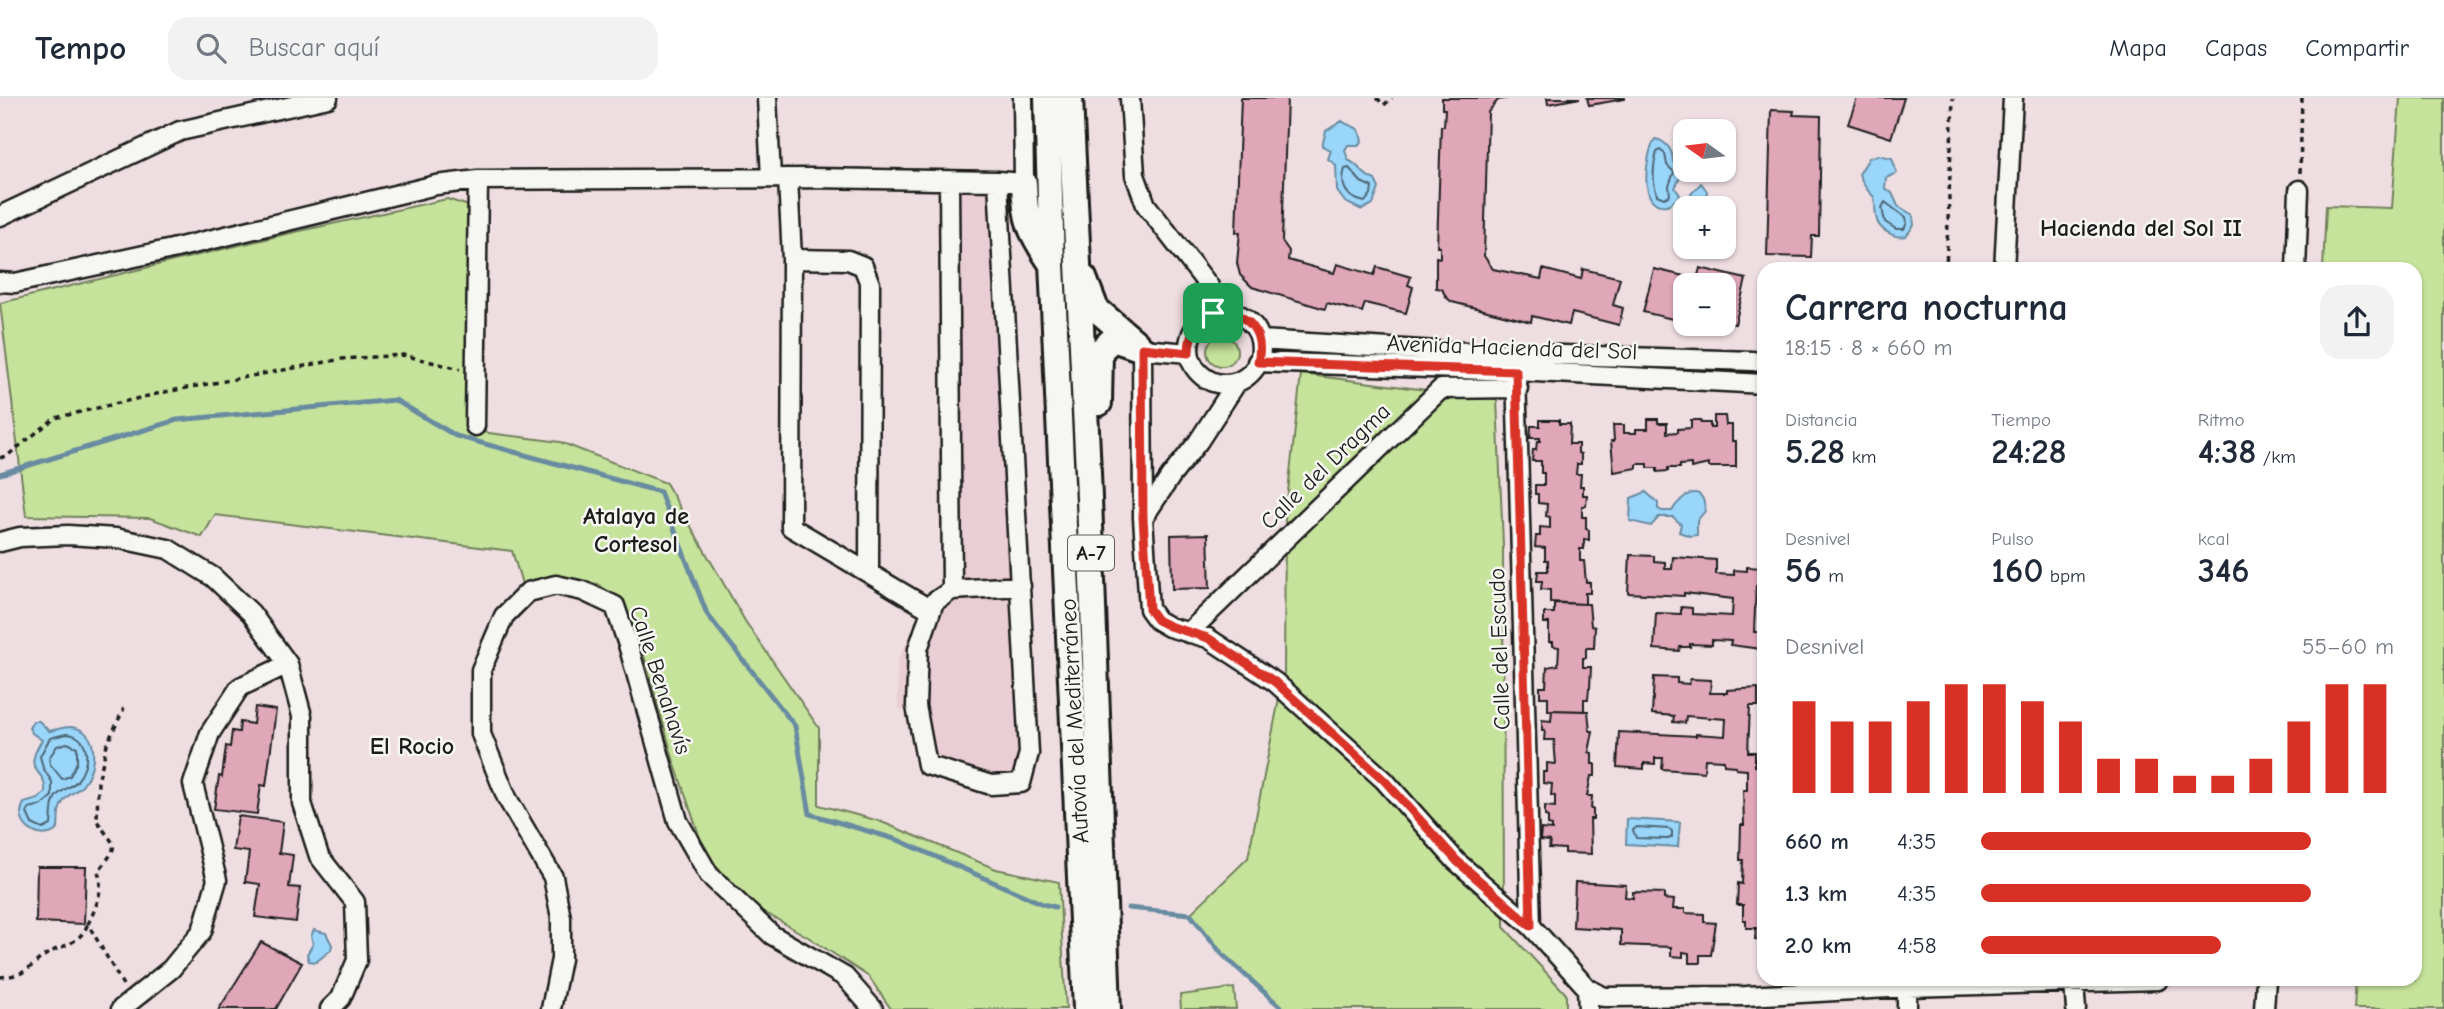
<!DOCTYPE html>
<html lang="es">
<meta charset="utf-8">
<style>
body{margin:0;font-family:"Comic Neue",sans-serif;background:#f2f2f3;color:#1f2937;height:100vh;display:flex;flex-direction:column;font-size:26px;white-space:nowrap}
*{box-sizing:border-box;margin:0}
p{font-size:23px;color:#747a83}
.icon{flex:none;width:38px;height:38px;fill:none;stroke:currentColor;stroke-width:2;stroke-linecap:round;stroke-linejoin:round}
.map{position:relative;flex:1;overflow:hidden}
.panel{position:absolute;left:1757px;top:164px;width:665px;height:724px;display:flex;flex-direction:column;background:#fff;border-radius:21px;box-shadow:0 2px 5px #0004}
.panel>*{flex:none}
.needle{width:46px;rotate:284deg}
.controls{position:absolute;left:1673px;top:21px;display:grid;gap:14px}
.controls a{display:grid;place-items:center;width:63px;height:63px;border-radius:14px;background:#fff;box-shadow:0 2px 5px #0004;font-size:35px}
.pin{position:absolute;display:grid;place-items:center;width:60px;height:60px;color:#fff;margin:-30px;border-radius:14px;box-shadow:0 4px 10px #0006}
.round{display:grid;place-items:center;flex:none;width:74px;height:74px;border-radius:21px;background:#f2f2f3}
.overview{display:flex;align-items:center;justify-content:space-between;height:119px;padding:0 28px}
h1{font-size:38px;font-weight:600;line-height:52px}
.stats{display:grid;grid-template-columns:repeat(3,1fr);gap:10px;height:119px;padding:7px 28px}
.stats div{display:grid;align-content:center}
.stats b{font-size:35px;font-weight:600}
.stats small{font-size:19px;font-weight:400}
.stats p{font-size:19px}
.chart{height:196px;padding:14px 28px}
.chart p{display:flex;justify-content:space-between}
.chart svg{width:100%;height:126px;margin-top:7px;stroke:#d93025;stroke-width:6}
ul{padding:0 28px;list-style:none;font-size:23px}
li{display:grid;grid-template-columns:112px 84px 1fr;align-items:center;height:52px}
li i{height:18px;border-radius:9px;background:#d93025}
header{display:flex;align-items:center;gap:42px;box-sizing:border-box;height:98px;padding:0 35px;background:#fff;border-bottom:2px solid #e0e1e3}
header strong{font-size:33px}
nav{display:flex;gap:38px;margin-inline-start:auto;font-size:24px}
.search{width:490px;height:63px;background:#f2f2f3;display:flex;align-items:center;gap:18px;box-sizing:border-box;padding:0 24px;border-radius:21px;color:#747a83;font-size:26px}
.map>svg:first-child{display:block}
.built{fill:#eaced5}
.green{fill:#c6e39b;stroke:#71805c;stroke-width:2}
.water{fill:#9ad5fa;stroke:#688ba1;stroke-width:2}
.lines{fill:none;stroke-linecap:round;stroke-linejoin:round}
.shore{stroke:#4e6675;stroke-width:2}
.stream{stroke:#688ba1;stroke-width:5}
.building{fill:#e0a7b8;stroke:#1c1c1c;stroke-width:2}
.minor-casing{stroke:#1c1c1c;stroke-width:23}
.highway-casing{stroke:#1c1c1c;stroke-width:30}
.path{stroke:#1c1c1c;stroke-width:3.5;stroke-dasharray:5 5;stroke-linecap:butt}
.minor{stroke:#f6f6f2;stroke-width:18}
.highway{stroke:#f6f6f2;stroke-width:24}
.route-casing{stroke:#fff;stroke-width:14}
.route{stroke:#d93025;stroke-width:9}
.labels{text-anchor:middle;stroke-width:5;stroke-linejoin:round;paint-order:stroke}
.shield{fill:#f6f6f2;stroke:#5d5d5c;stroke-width:2}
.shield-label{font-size:21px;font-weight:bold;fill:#1c1c1c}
.street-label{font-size:23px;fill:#1c1c1c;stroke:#f6f6f2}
.neighbourhood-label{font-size:24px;font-weight:bold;fill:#1c1c1c;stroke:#f6f6f2}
</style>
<header>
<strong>Tempo</strong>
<div class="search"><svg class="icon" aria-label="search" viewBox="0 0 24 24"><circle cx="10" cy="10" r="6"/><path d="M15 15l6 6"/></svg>Buscar aquí</div>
<nav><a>Mapa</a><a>Capas</a><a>Compartir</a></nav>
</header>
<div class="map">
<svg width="2444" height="911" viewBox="0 0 2444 911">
<rect width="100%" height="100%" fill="#efdee1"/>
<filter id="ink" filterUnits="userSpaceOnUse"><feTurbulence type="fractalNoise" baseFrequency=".0143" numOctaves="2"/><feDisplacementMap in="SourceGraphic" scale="14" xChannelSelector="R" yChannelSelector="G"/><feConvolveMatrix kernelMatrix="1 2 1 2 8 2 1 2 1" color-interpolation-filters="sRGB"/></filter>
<g filter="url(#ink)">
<path class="built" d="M988 91 1011 129 1037 672 1021 696 995 697 934 677 915 654 912 618 898 609 897 563 920 518 945 476V92Z"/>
<path class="green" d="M2400 0H2444V911H2354L2356 882H2415V172L2323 171 2326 108 2392 110Z
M447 101 472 109 466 332 560 344 666 385 745 523 819 630V707L879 723 996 771 1059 784 1066 911H891L869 879 808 839 757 810 706 757 674 664 641 547 620 503 598 486 562 481 523 489 512 453 215 417 202 439 150 420 26 418 0 205 286 136Z
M1207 253a15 15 0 1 1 30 0a15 15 0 1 1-30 0Z
M1301 276 1497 301 1503 447 1504 829 1566 896V911H1283L1223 857 1190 816 1248 760 1284 575 1285 421Z
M1234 890 1236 911H1181L1180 897Z"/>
<path class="water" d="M1342 23C1354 32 1358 24 1362 43L1360 47H1348L1345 52 1348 62C1360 67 1360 76 1375 82L1379 90 1373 106 1362 112 1345 104 1337 93 1336 67 1328 61 1331 52 1322 48 1326 33Z
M1685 32 1687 33H1685V72H1696L1691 77H1681L1675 90 1680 97C1676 102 1673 105 1667 107 1637 112 1646 55 1655 41 1667 43 1673 53 1673 64L1677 66 1682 63 1683 53 1676 44 1680 36Z
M1878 57 1892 60 1897 75 1886 80 1885 90 1892 95 1898 108 1913 117 1914 127 1906 138C1899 139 1895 139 1889 135 1872 127 1877 114 1874 99 1866 92 1863 85 1859 76L1869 60Z
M1701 85 1707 93 1706 99 1699 107H1696L1691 96Z
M1646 394 1658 405V411L1662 413H1672C1681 397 1704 382 1705 413L1697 423V437L1690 438 1679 434 1681 426 1673 419H1659L1651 428 1630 423 1631 400Z
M33 623H39L49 633C56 632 63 629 71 629 100 632 97 668 83 687 77 694 68 695 63 704 57 713 59 721 58 731 41 747 12 726 24 705L38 701 45 694C47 669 20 677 42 642L32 635 29 630Z
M1627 721 1680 724 1678 749 1626 746Z
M314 832 326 835 332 847 331 852 316 864 309 863 307 856 313 846 311 838Z"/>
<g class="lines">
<path class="shore" d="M1660 52 1665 56 1667 67 1674 74 1669 88 1670 97 1664 100 1657 97C1652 83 1653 68 1657 54Z
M1349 70 1361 84 1372 89 1371 96 1365 104C1348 101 1339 89 1345 71Z
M1885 104 1906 120 1907 125 1904 131H1896L1885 124 1882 110Z
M66 636C92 637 90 668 77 683 71 690 60 692 55 700 51 707 52 719 51 727L43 731 32 726 27 715 29 710 42 707 52 698V684L43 670 40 658 50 640Z
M67 645 77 649V664L70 678 62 681 50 666 49 660 57 648Z
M1637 729 1669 731 1672 733V739L1668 741 1636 740 1633 732Z"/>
<path class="stream" d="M0 376 177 322 395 302 456 338 660 394 707 516 795 628 810 716 898 742 1043 806 1055 809
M1128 810 1190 816 1223 857 1283 911"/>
</g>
<path class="building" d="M1241 0H1287L1282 143 1289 153 1288 162 1334 175 1337 166 1374 177 1377 169 1411 179 1408 187 1413 189 1406 215 1365 205 1362 214 1327 205 1325 211 1252 189 1240 177 1237 165 1240 134H1236Z
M1442 0H1509L1498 2 1488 14 1484 158 1493 171 1541 181 1543 171 1581 181 1583 171 1620 180 1613 207 1623 210 1619 227 1572 215 1569 227 1532 218 1531 224 1452 204 1446 199 1442 191 1436 190V159L1440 160V149H1437L1441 28H1444L1445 11H1442Z
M1547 0H1580L1548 6Z
M1587 0H1625V1L1589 7Z
M1857 0H1904L1891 40 1848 26Z
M1771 12 1794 13 1793 17 1821 18 1819 138H1812L1811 159 1767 158Z
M1700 170 1746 181 1735 226 1724 224V187H1685V224L1643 214 1654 171 1697 181Z
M1714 318H1725L1726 327H1732V343H1736V369H1709V366L1691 370V366L1680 367V370H1668V373L1657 374V370H1648V366H1637V370L1614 374 1611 343H1614L1613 327H1624V335H1636V331H1648V321H1658V325H1667V335L1678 334V331L1691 330V322H1700L1701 325H1710V330H1714Z
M1540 322H1559V326H1570L1569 346H1578V355L1581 356V366H1577L1576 376H1581L1580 388H1583V397H1587L1586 408H1582V419H1586V431L1589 432V442L1584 441V451H1580V463H1584L1586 484H1590V495H1585V506L1550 504V492L1541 491 1542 483H1537L1538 473H1548V462H1545V450L1535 449 1536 438H1540V429L1550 430V419L1546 418 1547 406 1538 405V396H1535V387H1544V375H1541V363H1532L1533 352H1536L1537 343H1540V340H1530L1531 328H1540Z
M1764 398V435H1762L1763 422H1759L1760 411H1763Z
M1208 436 1210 490 1172 491 1171 437Z
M1630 457 1654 458V463L1665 464V471H1672L1673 459 1716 462V476L1734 477V472L1747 473V469L1763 470 1764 464V488H1756L1754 534H1762L1761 551 1730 547 1731 543 1712 542V547L1690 546V549H1680L1679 553 1654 551 1656 515 1681 516V509L1692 510V516L1732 518 1733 501 1684 495V498L1628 495Z
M1554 505 1589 506 1591 528 1595 529 1594 550H1586V560H1583V569H1591L1590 590H1589L1588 601H1584V613L1548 612V599H1540V589H1546L1547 569 1558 567 1559 549 1553 548V544H1549V525H1544V515H1554Z
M1654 579 1677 580V585L1689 586 1690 581 1711 582 1710 595H1727V592L1758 590V608H1750L1748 654H1755V668H1764V842L1755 841 1756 830H1746V822H1743V807H1737L1738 785 1742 786 1743 762H1740L1741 727H1744L1743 692H1747V672L1736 671V668L1724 667V662L1705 661 1704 674 1662 671 1663 660H1655V666L1644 665V671L1617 669 1619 634 1696 638V636L1725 638 1726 621 1686 618 1685 625 1673 624 1674 618 1652 616Z
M255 609 276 612 266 688 261 687 257 716 214 711 219 678 222 679 226 648 230 649 232 633 239 634 240 624 253 626Z
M1552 612 1588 613 1590 633H1593L1589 654 1592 655V666H1595V678H1591L1587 698H1592L1591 711H1593V721H1590L1591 756 1565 755V751L1549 750 1550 743 1540 742 1541 731 1552 732V728L1548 727V719L1545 718V708L1555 709V698L1551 697 1552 686 1543 685V674H1547V665L1556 666 1554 642H1544L1545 632H1542V622L1551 623Z
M238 718 283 724 279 755 293 757 289 789 300 790 296 824 255 819 260 786 245 784 249 754 233 752Z
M37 769H86L84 826 36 824Z
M1575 784 1626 787 1625 799 1633 800V794L1664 795V801L1674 802 1673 811H1685V815L1704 816V824L1716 825 1711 857H1700V865H1689V855L1683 854V859L1671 858V849L1621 847V832L1573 829Z
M261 844 302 865 276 911H219Z"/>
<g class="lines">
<g class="minor-casing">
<path id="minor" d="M767 0 771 80
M1130 0 1135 77 1146 107 1209 188 1213 215
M788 80 792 161 791 429 931 512
M949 82 952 492
M998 83 1029 655 1021 685 991 687 927 667 916 608 918 551 934 504 952 492 1021 488
M0 118 180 33 328 0
M792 161 848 162 863 168 870 186 869 475
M2004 172 2013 0
M2296 172 2299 92
M0 184 15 185 172 151 436 87 478 82 813 80 998 83 1024 85 1023 0
M1189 250a36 36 0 1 1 72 0a36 36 0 1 1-72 0Z
M1260 242 1437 253 1753 263 1764 265
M1257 264 1516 273 1764 286
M1516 273 1531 828
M1237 284 1198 344 1171 378 1143 420 1149 511 1157 522 1169 529 1208 540 1275 584 1384 682 1456 763 1531 828 1587 890 1604 899 1746 898 1907 889 2158 882
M475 328 478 82
M1143 420 1142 251 1189 255
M0 444 20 439 68 437 116 440 168 451 213 479 251 515 288 566 302 618V705L319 758 355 804 357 862 341 900 330 911
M1188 535 1441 291 1518 290
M2074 885 2076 911
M1907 889V911
M1587 890 1588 911
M121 911 171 871 202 833 217 782 193 686 210 635 240 589 288 566
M551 911 561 861V820L553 779 507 700 481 636V572L504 518 528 494 556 487 583 493 615 508 629 550 678 723 709 777 772 837 845 879 873 911
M2264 911 2266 882"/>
</g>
<g class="highway-casing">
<path id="highway" d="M1047 0 1052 165 1086 911
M1070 0 1088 374 1108 911
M1024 85C1025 123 1030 134 1051 165
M1084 180 1096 211 1136 245
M1099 305 1100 253 1113 241 1142 251"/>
</g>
<path class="path" d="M1377 0 1384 7 1392 0
M2300 75 2302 0
M1946 172 1953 0
M0 360 8 357 55 320 165 294 257 277 342 261 403 257 460 271
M0 879C31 877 27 868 49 855 67 845 78 847 88 826
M123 887 88 826C96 809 104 793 98 773 122 744 115 750 97 723L98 684 107 646 124 610"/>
<use href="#minor" class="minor"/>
<use href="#highway" class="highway"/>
</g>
</g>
<g class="lines" filter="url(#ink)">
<g class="route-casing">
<path id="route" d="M1223 214C1252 217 1264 237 1258 264L1516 273 1531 828 1457 763 1384 682 1275 584 1208 540 1169 528 1157 522 1149 511 1143 420 1142 250 1189 255C1189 232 1200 218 1223 214Z"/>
</g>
<use href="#route" class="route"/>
</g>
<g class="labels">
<rect class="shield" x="1068" y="437.5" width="46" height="35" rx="5"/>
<g class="shield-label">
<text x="1091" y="462">A-7</text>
</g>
<g class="street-label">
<text transform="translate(1512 249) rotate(2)" y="8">Avenida Hacienda del Sol</text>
<text transform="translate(1325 368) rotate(-44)" y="8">Calle del Dragma</text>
<text transform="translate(1499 551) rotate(-92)" y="8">Calle del Escudo</text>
<text transform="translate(661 582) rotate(72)" y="8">Calle Benahavís</text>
<text transform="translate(1074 623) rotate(-93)" y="8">Autovía del Mediterráneo</text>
</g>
<g class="neighbourhood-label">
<text x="2141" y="138">Hacienda del Sol II</text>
<text x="636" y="426">Atalaya de<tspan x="636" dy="28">Cortesol</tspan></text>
<text x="412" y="656">El Rocio</text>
</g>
</g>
</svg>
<div class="controls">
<a><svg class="needle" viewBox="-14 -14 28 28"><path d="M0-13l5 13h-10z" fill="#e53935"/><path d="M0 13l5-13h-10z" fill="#747a83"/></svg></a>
<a>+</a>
<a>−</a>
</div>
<div class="pin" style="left:1213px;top:215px;background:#1e9e55"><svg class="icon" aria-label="arrive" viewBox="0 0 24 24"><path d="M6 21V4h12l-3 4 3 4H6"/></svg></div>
<section class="panel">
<div class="overview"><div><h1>Carrera nocturna</h1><p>18:15 · 8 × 660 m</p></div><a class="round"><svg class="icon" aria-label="share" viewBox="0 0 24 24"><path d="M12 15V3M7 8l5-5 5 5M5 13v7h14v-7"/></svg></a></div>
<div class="stats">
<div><p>Distancia</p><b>5.28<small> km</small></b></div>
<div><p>Tiempo</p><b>24:28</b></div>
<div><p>Ritmo</p><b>4:38<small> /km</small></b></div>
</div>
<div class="stats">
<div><p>Desnivel</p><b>56<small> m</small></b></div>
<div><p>Pulso</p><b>160<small> bpm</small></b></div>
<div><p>kcal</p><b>346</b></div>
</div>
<div class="chart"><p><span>Desnivel</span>55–60 m</p>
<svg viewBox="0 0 160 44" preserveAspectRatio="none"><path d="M5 44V12M15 44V19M25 44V19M35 44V12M45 44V6M55 44V6M65 44V12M75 44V19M85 44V32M95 44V32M105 44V38M115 44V38M125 44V32M135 44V19M145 44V6M155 44V6"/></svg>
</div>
<ul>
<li><b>660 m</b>4:35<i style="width:80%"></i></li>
<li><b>1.3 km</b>4:35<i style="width:80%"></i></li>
<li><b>2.0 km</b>4:58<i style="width:58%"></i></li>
</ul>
</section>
</div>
